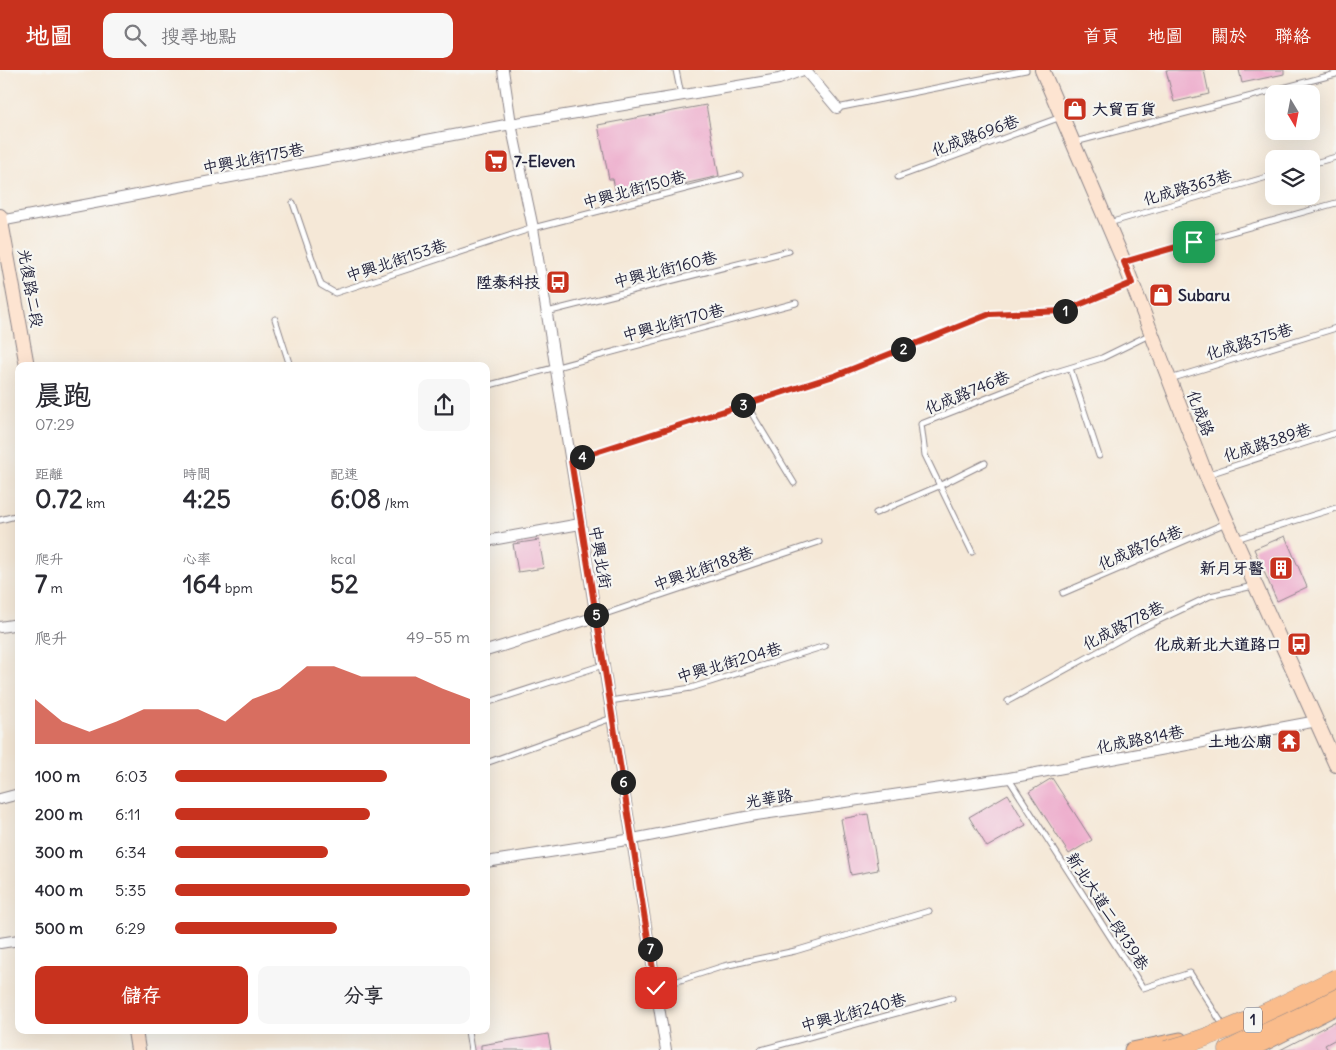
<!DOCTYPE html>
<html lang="zh-TW">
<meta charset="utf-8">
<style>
body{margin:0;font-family:Delius,"LXGW WenKai TC",sans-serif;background:#f7f7f7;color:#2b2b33;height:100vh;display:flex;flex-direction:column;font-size:19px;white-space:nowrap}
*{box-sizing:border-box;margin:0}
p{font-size:16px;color:#7c7c81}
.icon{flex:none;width:28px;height:28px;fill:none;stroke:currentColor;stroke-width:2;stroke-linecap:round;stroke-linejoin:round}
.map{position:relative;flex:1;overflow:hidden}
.side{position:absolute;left:15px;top:292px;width:475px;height:672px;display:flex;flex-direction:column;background:#fff;border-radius:10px;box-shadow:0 5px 20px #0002}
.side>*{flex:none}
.needle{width:32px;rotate:170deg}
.tools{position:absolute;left:1265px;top:15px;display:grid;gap:10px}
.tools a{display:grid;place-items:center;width:55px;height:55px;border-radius:10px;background:#fff;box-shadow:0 5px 20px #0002;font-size:25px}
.pin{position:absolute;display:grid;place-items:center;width:42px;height:42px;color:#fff;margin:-21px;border-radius:10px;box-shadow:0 2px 8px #0006}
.km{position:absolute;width:25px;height:25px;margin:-12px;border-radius:50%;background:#222;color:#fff;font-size:14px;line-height:25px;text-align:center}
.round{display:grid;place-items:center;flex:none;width:52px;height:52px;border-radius:10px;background:#f7f7f7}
.head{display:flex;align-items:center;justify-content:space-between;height:85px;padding:0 20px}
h1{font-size:28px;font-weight:700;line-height:38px}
.stats{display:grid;grid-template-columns:repeat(3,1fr);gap:8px;height:85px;padding:5px 20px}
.stats div{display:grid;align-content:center}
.stats b{font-size:25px;font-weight:700}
.stats small{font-size:14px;font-weight:400}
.stats p{font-size:14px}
.chart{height:140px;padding:10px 20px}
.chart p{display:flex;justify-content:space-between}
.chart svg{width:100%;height:90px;margin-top:5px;fill:#c8321e;opacity:.7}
.action{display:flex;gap:10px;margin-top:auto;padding:10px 20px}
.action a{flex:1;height:58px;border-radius:10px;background:#c8321e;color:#fff;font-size:20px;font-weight:700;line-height:58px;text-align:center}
.action a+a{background:#f7f7f7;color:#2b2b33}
ul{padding:0 20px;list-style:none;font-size:16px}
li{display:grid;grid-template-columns:80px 60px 1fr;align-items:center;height:38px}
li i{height:12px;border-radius:6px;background:#c8321e}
header{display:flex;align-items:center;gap:30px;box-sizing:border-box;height:70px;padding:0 25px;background:#c8321e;color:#fff}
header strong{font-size:24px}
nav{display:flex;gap:28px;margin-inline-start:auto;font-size:18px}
.search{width:350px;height:45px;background:#f7f7f7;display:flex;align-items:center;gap:12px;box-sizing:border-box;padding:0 18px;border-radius:10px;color:#7c7c81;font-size:19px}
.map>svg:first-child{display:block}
.building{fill:#edaacb}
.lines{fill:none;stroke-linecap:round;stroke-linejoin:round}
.lane-casing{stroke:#8c8589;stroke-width:7}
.street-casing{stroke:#8c8589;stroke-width:12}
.secondary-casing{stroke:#8c8589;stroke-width:16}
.primary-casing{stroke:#8c8589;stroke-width:17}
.highway-casing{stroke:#8c8589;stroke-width:19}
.lane{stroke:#fff;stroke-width:5}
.street{stroke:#fff;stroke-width:10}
.secondary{stroke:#fde4d1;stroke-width:14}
.primary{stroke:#fabc8b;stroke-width:15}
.highway{stroke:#fabc8b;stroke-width:18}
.highway-bridge-casing{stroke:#8c8589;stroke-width:19;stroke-linecap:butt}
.highway-bridge{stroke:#fabc8b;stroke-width:18}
.route-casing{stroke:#fff;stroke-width:10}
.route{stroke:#c8321e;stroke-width:6}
.labels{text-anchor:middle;stroke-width:4.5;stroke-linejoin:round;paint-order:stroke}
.shield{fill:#f6f6f2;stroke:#626272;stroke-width:1}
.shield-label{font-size:15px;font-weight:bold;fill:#22223b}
.poi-label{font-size:16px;font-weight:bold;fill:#22223b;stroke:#f6f6f2;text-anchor:end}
.street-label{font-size:16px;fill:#22223b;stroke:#f6f6f2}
</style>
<header>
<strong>地圖</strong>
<div class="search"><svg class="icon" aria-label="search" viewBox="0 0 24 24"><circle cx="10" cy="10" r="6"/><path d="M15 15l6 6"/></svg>搜尋地點</div>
<nav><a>首頁</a><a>地圖</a><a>關於</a><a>聯絡</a></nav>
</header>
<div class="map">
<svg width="1336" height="980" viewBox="0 0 1336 980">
<rect width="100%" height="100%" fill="#f6f6f2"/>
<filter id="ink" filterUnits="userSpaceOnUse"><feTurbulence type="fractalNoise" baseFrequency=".02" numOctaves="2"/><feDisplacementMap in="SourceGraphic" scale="10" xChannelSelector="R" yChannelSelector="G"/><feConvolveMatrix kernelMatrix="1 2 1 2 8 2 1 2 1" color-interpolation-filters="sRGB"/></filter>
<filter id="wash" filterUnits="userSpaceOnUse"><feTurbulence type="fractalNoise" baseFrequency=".0096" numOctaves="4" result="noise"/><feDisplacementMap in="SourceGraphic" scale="20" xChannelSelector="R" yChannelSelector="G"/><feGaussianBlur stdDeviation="1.12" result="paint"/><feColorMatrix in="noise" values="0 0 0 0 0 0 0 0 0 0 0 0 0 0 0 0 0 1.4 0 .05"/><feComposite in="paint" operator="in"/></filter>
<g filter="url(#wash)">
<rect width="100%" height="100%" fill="#f5e8d7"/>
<g id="blocks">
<path class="building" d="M1166 0H1204L1209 24 1174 32Z
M1239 0H1284V4L1242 13Z
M706 35 719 106 617 129 613 109H609L598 55Z
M1285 466 1307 517 1277 531 1254 479Z
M539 470 544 498 518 502 513 474Z
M1052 708 1092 770 1069 784 1029 722Z
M1008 724 1026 755 987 777 969 747Z
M868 744 878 800 851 805 841 749Z
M1336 951V969L1325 975 1328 980H1280Z
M548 964 551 980H481V975Z"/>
</g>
</g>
<g filter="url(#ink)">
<use href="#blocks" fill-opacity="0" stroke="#8c8589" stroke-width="1"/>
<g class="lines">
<g class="lane-casing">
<path id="lane" d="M676 0 681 25
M837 38 1026 0
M1075 72 1336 4
M1311 94 1336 87
M898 107 1061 47
M293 133 321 215 335 223 533 158 740 105
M1109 153 1274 105
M1124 192 1336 133
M547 242 789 181
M275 249 290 296
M1070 298 1099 386
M1170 309 1336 258
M486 316 796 233
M746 334 794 413
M571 390 837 305 990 244 1064 241 1132 213
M1206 405 1336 363
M876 443 939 416 985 393
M0 450 19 445
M1236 469 1336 438
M972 482 925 385 921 354 1046 305 1102 288 1149 265
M1063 523 1226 453
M596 547 819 472
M610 631 691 618 825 576
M1008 631 1136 561 1210 526 1253 516
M486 633 603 595
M486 693 612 648
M1009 709 1143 918 1190 903 1223 955
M656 918 724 896 795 881 929 841
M468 961 471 980
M761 980 952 928"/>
</g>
<g class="street-casing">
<path id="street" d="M503 0 511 54 533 158 666 980
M805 0 837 38
M0 151 511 54 779 9 803 0
M486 471 580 454
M0 557 19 554
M486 581 596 547
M0 729 19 724
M486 792 633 769 756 745 1009 708 1317 651
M0 873 19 870"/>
</g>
<g class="secondary-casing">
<path id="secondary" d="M1042 0 1124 192 1206 405 1336 695
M0 146 27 296
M135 961 138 980"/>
</g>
<g class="primary-casing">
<path id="primary" d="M1132 980 1180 970
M1250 980 1336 937"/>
</g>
<g class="highway-casing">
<path id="highway" d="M1228 980 1336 925"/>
</g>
<use href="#lane" class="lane"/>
<use href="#street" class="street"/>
<use href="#secondary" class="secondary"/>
<use href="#primary" class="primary"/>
<use href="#highway" class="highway"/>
<g class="highway-bridge-casing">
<path id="highway-bridge" d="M1166 980C1227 963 1280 936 1336 908"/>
</g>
<use href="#highway-bridge" class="highway-bridge"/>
</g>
</g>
<g class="lines" filter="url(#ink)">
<g class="route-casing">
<path id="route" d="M656 918 571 390 837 305 990 244 1064 241 1132 213 1124 192 1194 172"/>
</g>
<use href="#route" class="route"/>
</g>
<defs>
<g id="shop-square" transform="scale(1.25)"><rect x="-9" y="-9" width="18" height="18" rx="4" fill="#c8321e" stroke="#f6f6f2"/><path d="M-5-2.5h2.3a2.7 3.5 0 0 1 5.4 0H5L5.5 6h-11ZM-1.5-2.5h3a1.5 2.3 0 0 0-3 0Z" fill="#fff"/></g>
<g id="supermarket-square" transform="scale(1.25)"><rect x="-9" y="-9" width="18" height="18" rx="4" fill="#c8321e" stroke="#f6f6f2"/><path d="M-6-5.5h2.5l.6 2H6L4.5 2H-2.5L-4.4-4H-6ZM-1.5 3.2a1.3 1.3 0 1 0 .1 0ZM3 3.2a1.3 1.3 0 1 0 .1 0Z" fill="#fff"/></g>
<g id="bus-square" transform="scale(1.25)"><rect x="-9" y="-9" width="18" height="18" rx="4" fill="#c8321e" stroke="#f6f6f2"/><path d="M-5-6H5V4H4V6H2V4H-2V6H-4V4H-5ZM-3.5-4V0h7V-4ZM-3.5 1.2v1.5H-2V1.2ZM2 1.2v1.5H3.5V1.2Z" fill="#fff"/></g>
<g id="building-square" transform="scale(1.25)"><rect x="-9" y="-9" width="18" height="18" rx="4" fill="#c8321e" stroke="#f6f6f2"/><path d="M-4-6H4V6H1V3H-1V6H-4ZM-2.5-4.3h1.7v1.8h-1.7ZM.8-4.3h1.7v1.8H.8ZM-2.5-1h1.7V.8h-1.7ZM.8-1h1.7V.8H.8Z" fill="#fff"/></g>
<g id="temple-square" transform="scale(1.25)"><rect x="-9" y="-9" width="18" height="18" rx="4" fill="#c8321e" stroke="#f6f6f2"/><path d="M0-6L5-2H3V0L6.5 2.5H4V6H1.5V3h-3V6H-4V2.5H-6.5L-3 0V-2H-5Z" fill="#fff"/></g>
</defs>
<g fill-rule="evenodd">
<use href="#shop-square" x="1075" y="39"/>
<use href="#supermarket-square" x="496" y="91"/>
<use href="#bus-square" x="558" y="212"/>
<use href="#shop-square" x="1161" y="225"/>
<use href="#building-square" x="1281" y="498"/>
<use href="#bus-square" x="1299" y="574"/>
<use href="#temple-square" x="1289" y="671"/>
</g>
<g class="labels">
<rect class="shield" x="1244" y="937.5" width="18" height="25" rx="4"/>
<g class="shield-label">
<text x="1253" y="955">1</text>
</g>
<g class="poi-label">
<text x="1092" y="45" text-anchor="start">大貿百貨</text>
<text x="514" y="97" text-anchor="start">7-Eleven</text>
<text x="540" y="218">陞泰科技</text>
<text x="1178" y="231" text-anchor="start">Subaru</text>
<text x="1264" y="504">新月牙醫</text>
<text x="1282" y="580">化成新北大道路口</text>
<text x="1272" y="677">土地公廟</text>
</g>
<g class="street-label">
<text transform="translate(975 65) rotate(-20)" y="6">化成路696巷</text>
<text transform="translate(253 88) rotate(-11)" y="6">中興北街175巷</text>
<text transform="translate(1187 117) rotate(-16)" y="6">化成路363巷</text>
<text transform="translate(634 119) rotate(-15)" y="6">中興北街150巷</text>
<text transform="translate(396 190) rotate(-18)" y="6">中興北街153巷</text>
<text transform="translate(665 199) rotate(-14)" y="6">中興北街160巷</text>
<text transform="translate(31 218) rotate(80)" y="6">光復路二段</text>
<text transform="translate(673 252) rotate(-15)" y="6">中興北街170巷</text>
<text transform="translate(1249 271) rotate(-17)" y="6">化成路375巷</text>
<text transform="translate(967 322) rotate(-22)" y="6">化成路746巷</text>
<text transform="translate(1201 343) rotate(69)" y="6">化成路</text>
<text transform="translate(1267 372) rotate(-18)" y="6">化成路389巷</text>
<text transform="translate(1140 477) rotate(-23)" y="6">化成路764巷</text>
<text transform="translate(601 487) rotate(80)" y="6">中興北街</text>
<text transform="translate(703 498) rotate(-19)" y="6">中興北街188巷</text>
<text transform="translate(1123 555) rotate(-27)" y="6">化成路778巷</text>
<text transform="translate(729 592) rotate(-16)" y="6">中興北街204巷</text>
<text transform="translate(1140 669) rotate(-11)" y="6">化成路814巷</text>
<text transform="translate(769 728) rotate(-9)" y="6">光華路</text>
<text transform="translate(1108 841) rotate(57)" y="6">新北大道二段139巷</text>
<text transform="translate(853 942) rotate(-15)" y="6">中興北街240巷</text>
</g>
</g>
</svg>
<div class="tools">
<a><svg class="needle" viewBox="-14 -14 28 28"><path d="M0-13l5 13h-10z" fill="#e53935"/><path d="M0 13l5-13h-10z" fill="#7c7c81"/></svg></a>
<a><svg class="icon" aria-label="layers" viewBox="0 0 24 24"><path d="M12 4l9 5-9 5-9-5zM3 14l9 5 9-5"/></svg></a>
</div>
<div class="pin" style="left:1194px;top:172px;background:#1e9e55"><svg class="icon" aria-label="arrive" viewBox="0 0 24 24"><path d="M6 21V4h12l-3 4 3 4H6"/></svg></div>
<div class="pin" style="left:656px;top:918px;background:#d93025"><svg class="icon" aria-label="check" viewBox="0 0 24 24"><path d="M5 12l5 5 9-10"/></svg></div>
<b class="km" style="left:1065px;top:241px">1</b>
<b class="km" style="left:903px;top:279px">2</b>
<b class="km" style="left:743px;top:335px">3</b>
<b class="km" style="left:582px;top:387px">4</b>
<b class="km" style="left:596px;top:545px">5</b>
<b class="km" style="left:623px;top:712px">6</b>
<b class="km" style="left:650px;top:879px">7</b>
<section class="side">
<div class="head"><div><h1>晨跑</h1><p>07:29</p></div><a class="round"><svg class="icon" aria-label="share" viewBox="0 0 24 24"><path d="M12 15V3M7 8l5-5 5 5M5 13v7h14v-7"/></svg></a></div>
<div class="stats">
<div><p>距離</p><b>0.72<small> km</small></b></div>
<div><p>時間</p><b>4:25</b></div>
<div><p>配速</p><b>6:08<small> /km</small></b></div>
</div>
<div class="stats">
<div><p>爬升</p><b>7<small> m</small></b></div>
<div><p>心率</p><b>164<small> bpm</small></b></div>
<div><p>kcal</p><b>52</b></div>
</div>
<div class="chart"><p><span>爬升</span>49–55 m</p>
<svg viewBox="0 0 160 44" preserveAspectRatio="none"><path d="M0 44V22L10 33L20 38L30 33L40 27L50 27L60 27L70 33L80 22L90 17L100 6L110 6L120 11L130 11L140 11L150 17L160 22V44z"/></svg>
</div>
<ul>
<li><b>100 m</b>6:03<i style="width:72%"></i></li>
<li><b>200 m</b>6:11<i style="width:66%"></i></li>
<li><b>300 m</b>6:34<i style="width:52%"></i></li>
<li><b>400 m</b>5:35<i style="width:100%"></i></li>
<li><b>500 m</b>6:29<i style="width:55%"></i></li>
</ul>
<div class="action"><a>儲存</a><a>分享</a></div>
</section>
</div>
